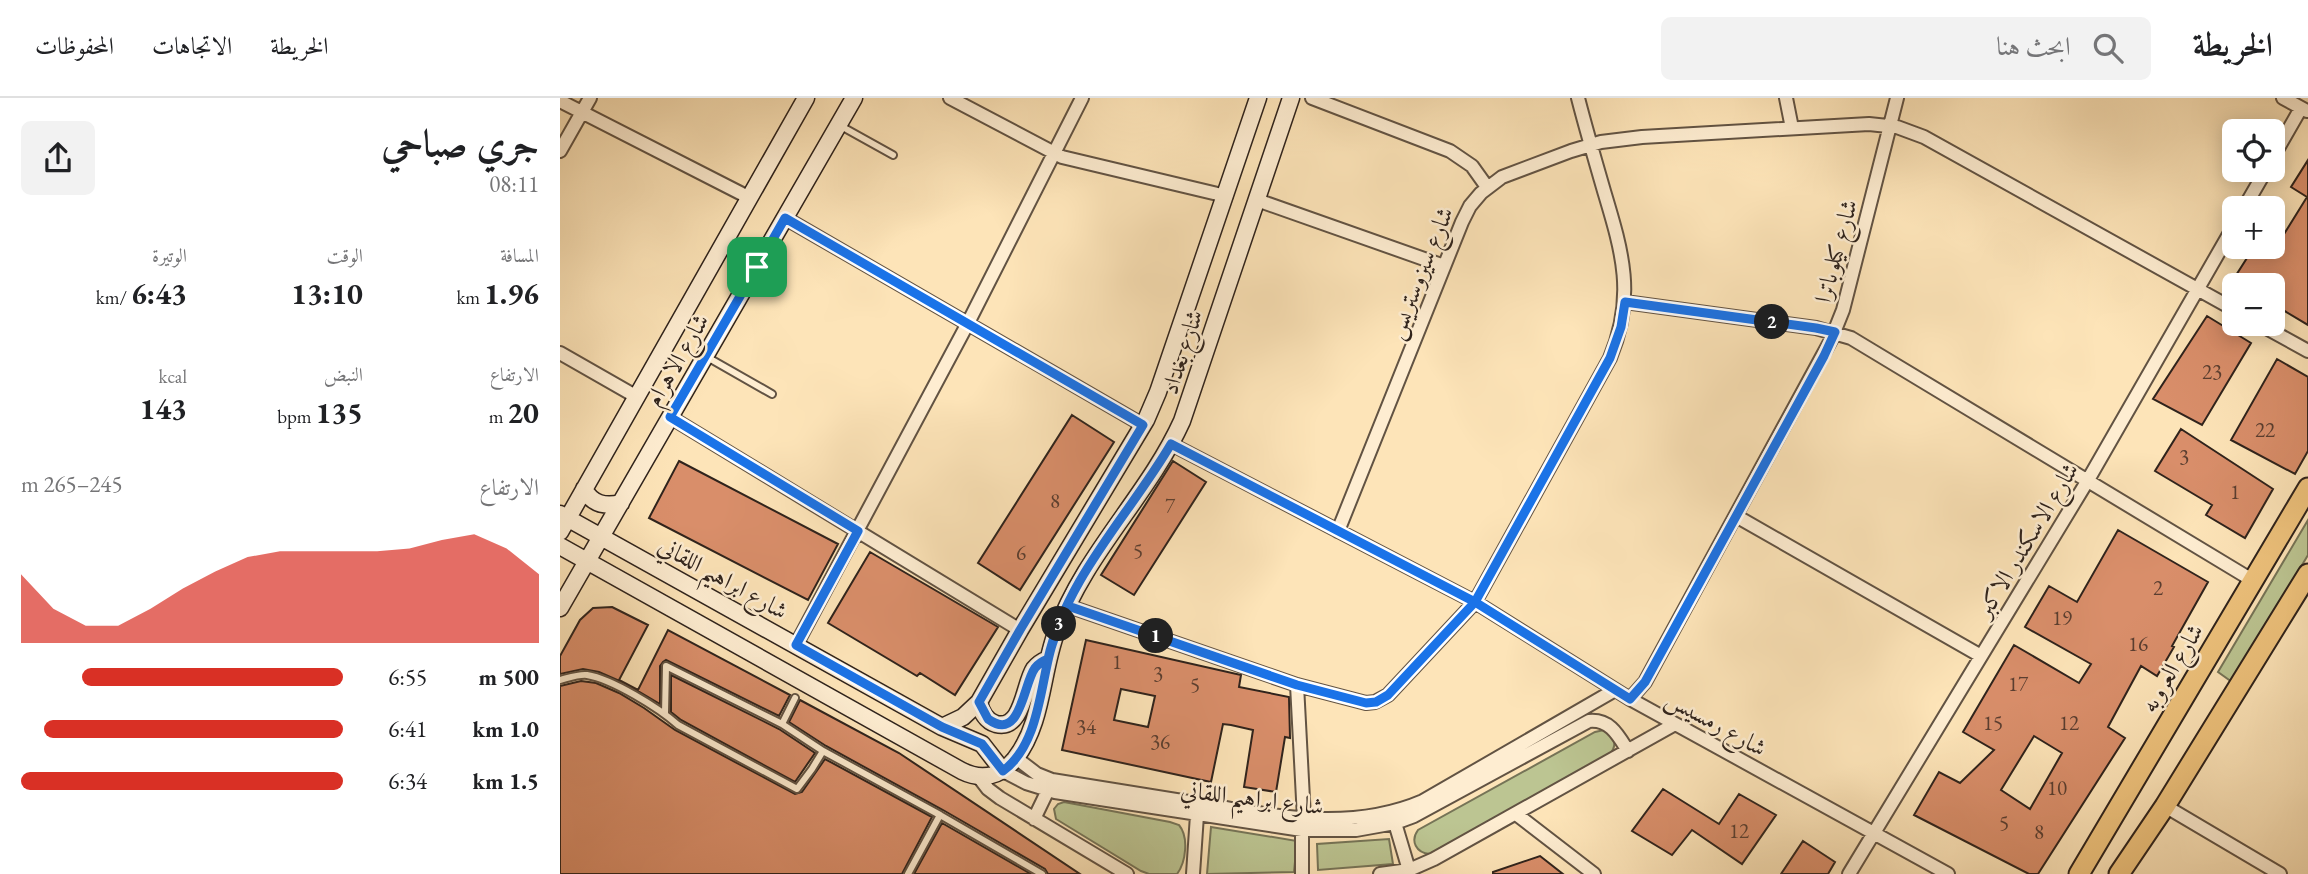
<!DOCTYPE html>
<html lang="ar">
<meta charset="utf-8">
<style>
body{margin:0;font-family:"EB Garamond",Amiri,serif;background:#f2f2f2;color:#202124;direction:rtl;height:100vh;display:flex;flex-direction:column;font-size:26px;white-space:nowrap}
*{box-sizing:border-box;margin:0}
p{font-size:23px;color:#757577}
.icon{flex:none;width:38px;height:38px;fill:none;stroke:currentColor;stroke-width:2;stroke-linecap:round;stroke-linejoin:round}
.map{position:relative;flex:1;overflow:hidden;direction:ltr}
.side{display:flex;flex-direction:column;background:#fff;width:560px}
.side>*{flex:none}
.buttons{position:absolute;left:1662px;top:21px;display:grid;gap:14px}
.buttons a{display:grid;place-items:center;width:63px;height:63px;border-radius:10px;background:#fff;box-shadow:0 4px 18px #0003;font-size:35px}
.pin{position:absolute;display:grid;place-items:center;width:60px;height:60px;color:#fff;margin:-30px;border-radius:14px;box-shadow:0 4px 10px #0006}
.km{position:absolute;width:35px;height:35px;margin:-18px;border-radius:50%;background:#222;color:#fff;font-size:19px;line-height:35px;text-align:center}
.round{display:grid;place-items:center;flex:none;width:74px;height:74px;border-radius:10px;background:#f2f2f2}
.headline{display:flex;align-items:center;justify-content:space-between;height:119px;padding:0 21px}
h1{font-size:38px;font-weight:700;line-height:52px}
.figures{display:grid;grid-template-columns:repeat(3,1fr);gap:10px;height:119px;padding:7px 21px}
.figures div{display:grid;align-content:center}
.figures b{font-size:30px;font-weight:700}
.figures small{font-size:19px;font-weight:400}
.figures p{font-size:19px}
.chart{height:196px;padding:14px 21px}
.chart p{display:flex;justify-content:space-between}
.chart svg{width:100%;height:126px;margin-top:7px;fill:#d93025;opacity:.7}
ul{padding:0 21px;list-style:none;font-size:23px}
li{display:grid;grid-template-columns:112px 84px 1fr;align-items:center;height:52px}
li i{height:18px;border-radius:9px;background:#d93025}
header{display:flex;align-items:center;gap:42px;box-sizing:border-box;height:98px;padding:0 35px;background:#fff;border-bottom:2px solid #e0e0e0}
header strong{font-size:33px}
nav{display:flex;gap:38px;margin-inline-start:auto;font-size:24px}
.search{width:490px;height:63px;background:#f2f2f2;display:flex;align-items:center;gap:18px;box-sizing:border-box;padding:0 24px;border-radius:10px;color:#757577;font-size:26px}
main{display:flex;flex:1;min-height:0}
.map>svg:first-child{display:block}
.green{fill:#bcc592;stroke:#767457;stroke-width:2}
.building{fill:#d98e6a;stroke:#2f231c;stroke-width:2;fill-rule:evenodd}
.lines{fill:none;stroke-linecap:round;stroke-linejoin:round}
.service-casing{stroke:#625343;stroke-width:10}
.minor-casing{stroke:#625343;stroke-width:16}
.secondary-casing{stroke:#2f231c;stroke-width:19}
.trunk-casing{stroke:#2f231c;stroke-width:23}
.service{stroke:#feedd1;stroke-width:6}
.minor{stroke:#feedd1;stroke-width:12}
.secondary{stroke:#feedd1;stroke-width:16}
.trunk{stroke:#eec27c;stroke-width:19}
.route-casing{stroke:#fff;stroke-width:14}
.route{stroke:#1a73e8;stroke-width:9}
.labels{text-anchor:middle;stroke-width:5;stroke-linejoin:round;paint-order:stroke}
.number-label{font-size:21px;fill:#5a3e30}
.street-label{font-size:24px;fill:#2f231c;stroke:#feedd1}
</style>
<header>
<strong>الخريطة</strong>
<div class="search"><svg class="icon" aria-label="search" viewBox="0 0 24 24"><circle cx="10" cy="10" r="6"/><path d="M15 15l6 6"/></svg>ابحث هنا</div>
<nav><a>الخريطة</a><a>الاتجاهات</a><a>المحفوظات</a></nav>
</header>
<main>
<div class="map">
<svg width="1748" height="776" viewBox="0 0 1748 776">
<rect width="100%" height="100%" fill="#fde4b8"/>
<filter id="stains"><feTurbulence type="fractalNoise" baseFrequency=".00286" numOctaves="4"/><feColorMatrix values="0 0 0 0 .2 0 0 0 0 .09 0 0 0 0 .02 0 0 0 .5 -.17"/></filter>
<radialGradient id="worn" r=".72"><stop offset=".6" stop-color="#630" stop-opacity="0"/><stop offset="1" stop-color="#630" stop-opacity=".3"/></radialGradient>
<path class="green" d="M1748 422V457L1672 584 1658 574Z
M1044 632C1055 637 1058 648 1049 657L870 756C856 755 850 743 858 732L1035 634Z
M504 704 610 724 619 727C629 739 626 764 617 776H589L581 773 496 721 494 711 498 706Z
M651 729 737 743 734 774 647 776Z
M829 741 833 766 758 772 757 746Z"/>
<path class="building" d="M1748 62V227L1713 206V187H1682L1673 182 1694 149H1716L1747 99 1731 89Z
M1647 218 1691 245 1642 327 1593 301Z
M1717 261 1748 279V353L1735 376 1671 342Z
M512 317 554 344 460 492 418 465Z
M1621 331 1713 391 1685 440 1646 417 1652 407 1595 373Z
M119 363 278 446 248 502 89 420Z
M613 363 646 384 574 497 541 477Z
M1558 432 1648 484 1612 548 1614 549 1597 578 1581 568 1548 629 1565 640 1478 776H1469L1354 717 1379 674 1400 685 1434 652 1403 634 1454 547 1519 585 1531 566 1465 529 1489 488 1517 504ZM1474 638 1502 655 1470 711 1441 692Z
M310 454 438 529 395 597 360 575 357 578 268 525Z
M52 509 88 527 59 582 78 592 108 532 230 597 219 618 106 562 103 564 100 568V606L64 585 39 574 23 571 0 576V558L20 522 33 510Z
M526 542 681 577 679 589 729 599 730 640 725 639 716 694 684 689 693 632 671 627 663 626 651 684 502 652ZM561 591 595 598 588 629 554 622Z
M111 577 219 631 255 655 235 684 121 622 111 614Z
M21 583 36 585 59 595 84 610 115 632 235 696 242 694 265 661 372 719 342 776H0V588Z
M240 602 339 655 520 776H488L485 771 383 712 266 648 229 624Z
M1103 691 1159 726 1179 696 1216 717 1182 766 1132 732 1112 757 1072 733Z
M382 725 471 776H354Z
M1243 743 1275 764 1268 776H1221Z
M980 758 1003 776H933V774Z"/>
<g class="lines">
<g class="service-casing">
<path id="service" d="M279 27 333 57
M147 259 212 296
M0 582C8 580 19 576 27 577 52 581 99 610 118 627L237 691 252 671 263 653 380 717 348 776
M105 615 106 568 222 626 235 600
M222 626 263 653
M380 717 482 776"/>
</g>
<g class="minor-casing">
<path id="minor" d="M390 0 502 59 666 98
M752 0 890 53 912 68 927 89
M1226 0 1232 30
M1723 0 1747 13
M0 3 190 100
M0 53 30 0
M1713 59 1741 10
M697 102 884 168
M1684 110 1706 72
M225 120 583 327
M1065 204 1256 230 1291 240 1692 482
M1699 226 1748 253
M0 255 77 299
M110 319 460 532
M611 346 915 504 1070 601 1388 776
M1176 418 1421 558
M778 433 902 124 910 108 921 95 942 79 1011 53 1041 44 1082 39 1309 26 1337 29 1364 39 1675 212
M508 508 737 587 806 605 815 604 828 597 915 504 1050 260C1076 198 1062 153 1044 93 1035 62 1026 31 1018 0
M236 547 408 225 522 0
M737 587 744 720
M1070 601 1085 584 1271 242 1283 212 1337 0
M456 660 477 676 492 682C542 690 591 698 641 706 715 718 791 734 863 703L1055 592
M443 673 466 685 495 694 742 732H796L835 725 854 718 1029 623C1050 621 1058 637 1068 653
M418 678 428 691 440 700 567 776
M1605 708 1720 776
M956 716 1034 776
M474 721 488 692
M835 725 849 772
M633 776 637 717
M742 776V732
M820 776 849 772 874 761 1115 626
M1289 776 1528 382 1675 126"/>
</g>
<g class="secondary-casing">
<path id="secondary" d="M24 391C32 406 45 409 61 405
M0 416 382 629 422 646 443 673
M0 434 246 0
M0 448 402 673C422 683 441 678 455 661 483 625 481 576 496 535 524 456 588 398 622 323L731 0
M0 510 294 0
M419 604C421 613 426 623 436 626 463 633 464 586 474 571 478 566 483 563 488 561
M382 629 403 619 419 604 460 532 586 322 598 294 698 0"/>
</g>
<g class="trunk-casing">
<path id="trunk" d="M1519 776 1748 390
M1559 776 1605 708 1748 476"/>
</g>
<use href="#service" class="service"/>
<use href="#minor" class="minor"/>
<use href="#secondary" class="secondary"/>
<use href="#trunk" class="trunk"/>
</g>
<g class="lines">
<g class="route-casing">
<path id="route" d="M197 169 110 319 298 433 236 547 382 629 422 646 443 673C478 647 480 592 490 554 494 538 501 523 508 508L737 587 806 605 816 604 828 597 915 504 1070 601 1085 584 1264 258 1275 234 1256 230 1065 204 1061 229 1050 260 915 504 611 346C570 416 506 480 488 561 483 563 478 566 475 570 463 586 461 645 428 621L419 604 460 532 583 327 225 120 197 169"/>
</g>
<use href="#route" class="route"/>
</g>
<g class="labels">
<g class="number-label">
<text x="1652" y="281">23</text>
<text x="1705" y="339">22</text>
<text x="1624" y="366">3</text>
<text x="1675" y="401">1</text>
<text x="495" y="410">8</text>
<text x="610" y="415">7</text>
<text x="578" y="460">5</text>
<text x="461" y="462">6</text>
<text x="1598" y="497">2</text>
<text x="1502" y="527">19</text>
<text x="1578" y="553">16</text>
<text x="557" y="571">1</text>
<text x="598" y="583">3</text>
<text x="1458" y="593">17</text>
<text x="635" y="594">5</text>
<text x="1433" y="632">15</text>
<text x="1509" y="632">12</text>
<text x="526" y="636">34</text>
<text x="600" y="651">36</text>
<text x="1497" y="697">10</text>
<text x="1444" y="732">5</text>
<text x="1179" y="740">12</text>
<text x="1479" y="741">8</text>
</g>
<g class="street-label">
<text transform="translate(1276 153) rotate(-75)" y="8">شارع كيلوباترا</text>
<text transform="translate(860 175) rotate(-68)" y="8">شارع سيزوستريس</text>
<text transform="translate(622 254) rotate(-72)" y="8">شارع بغداد</text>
<text transform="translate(117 262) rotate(-60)" y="8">شارع الاهرام</text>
<text transform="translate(1467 442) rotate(-59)" y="8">شارع الاسكندر الاكبر</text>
<text transform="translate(163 480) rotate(29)" y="8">شارع ابراهيم اللقاني</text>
<text transform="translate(1612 570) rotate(-59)" y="8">شارع العروبه</text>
<text transform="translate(1156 625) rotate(29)" y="8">شارع رمسيس</text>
<text transform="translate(692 700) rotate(7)" y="8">شارع ابراهيم اللقاني</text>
</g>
</g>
<rect width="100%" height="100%" filter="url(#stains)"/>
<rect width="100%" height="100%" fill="url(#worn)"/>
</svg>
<div class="buttons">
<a><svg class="icon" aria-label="locate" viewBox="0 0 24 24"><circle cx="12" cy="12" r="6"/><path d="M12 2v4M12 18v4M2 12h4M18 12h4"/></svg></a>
<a>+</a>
<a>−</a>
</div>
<div class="pin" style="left:197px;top:169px;background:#1e9e55"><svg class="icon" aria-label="arrive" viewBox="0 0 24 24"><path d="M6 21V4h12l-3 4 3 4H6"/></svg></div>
<b class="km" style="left:596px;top:538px">1</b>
<b class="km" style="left:1212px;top:224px">2</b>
<b class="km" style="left:499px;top:526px">3</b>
</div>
<section class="side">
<div class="headline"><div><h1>جري صباحي</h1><p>08:11</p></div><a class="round"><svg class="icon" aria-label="share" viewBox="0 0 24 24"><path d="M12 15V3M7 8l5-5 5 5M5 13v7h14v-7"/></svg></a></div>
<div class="figures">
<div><p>المسافة</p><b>1.96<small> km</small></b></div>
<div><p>الوقت</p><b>13:10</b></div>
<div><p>الوتيرة</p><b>6:43<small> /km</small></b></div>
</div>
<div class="figures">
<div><p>الارتفاع</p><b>20<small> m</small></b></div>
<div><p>النبض</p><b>135<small> bpm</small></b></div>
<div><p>kcal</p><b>143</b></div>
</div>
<div class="chart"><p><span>الارتفاع</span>245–265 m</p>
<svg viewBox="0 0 160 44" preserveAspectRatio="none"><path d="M0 44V20L10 32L20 38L30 38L40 32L50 25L60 19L70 14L80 12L90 12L100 12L110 12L120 11L130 8L140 6L150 11L160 20V44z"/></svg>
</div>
<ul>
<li><b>500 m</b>6:55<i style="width:81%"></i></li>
<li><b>1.0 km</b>6:41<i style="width:93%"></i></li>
<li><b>1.5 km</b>6:34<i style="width:100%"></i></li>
</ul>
</section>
</main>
